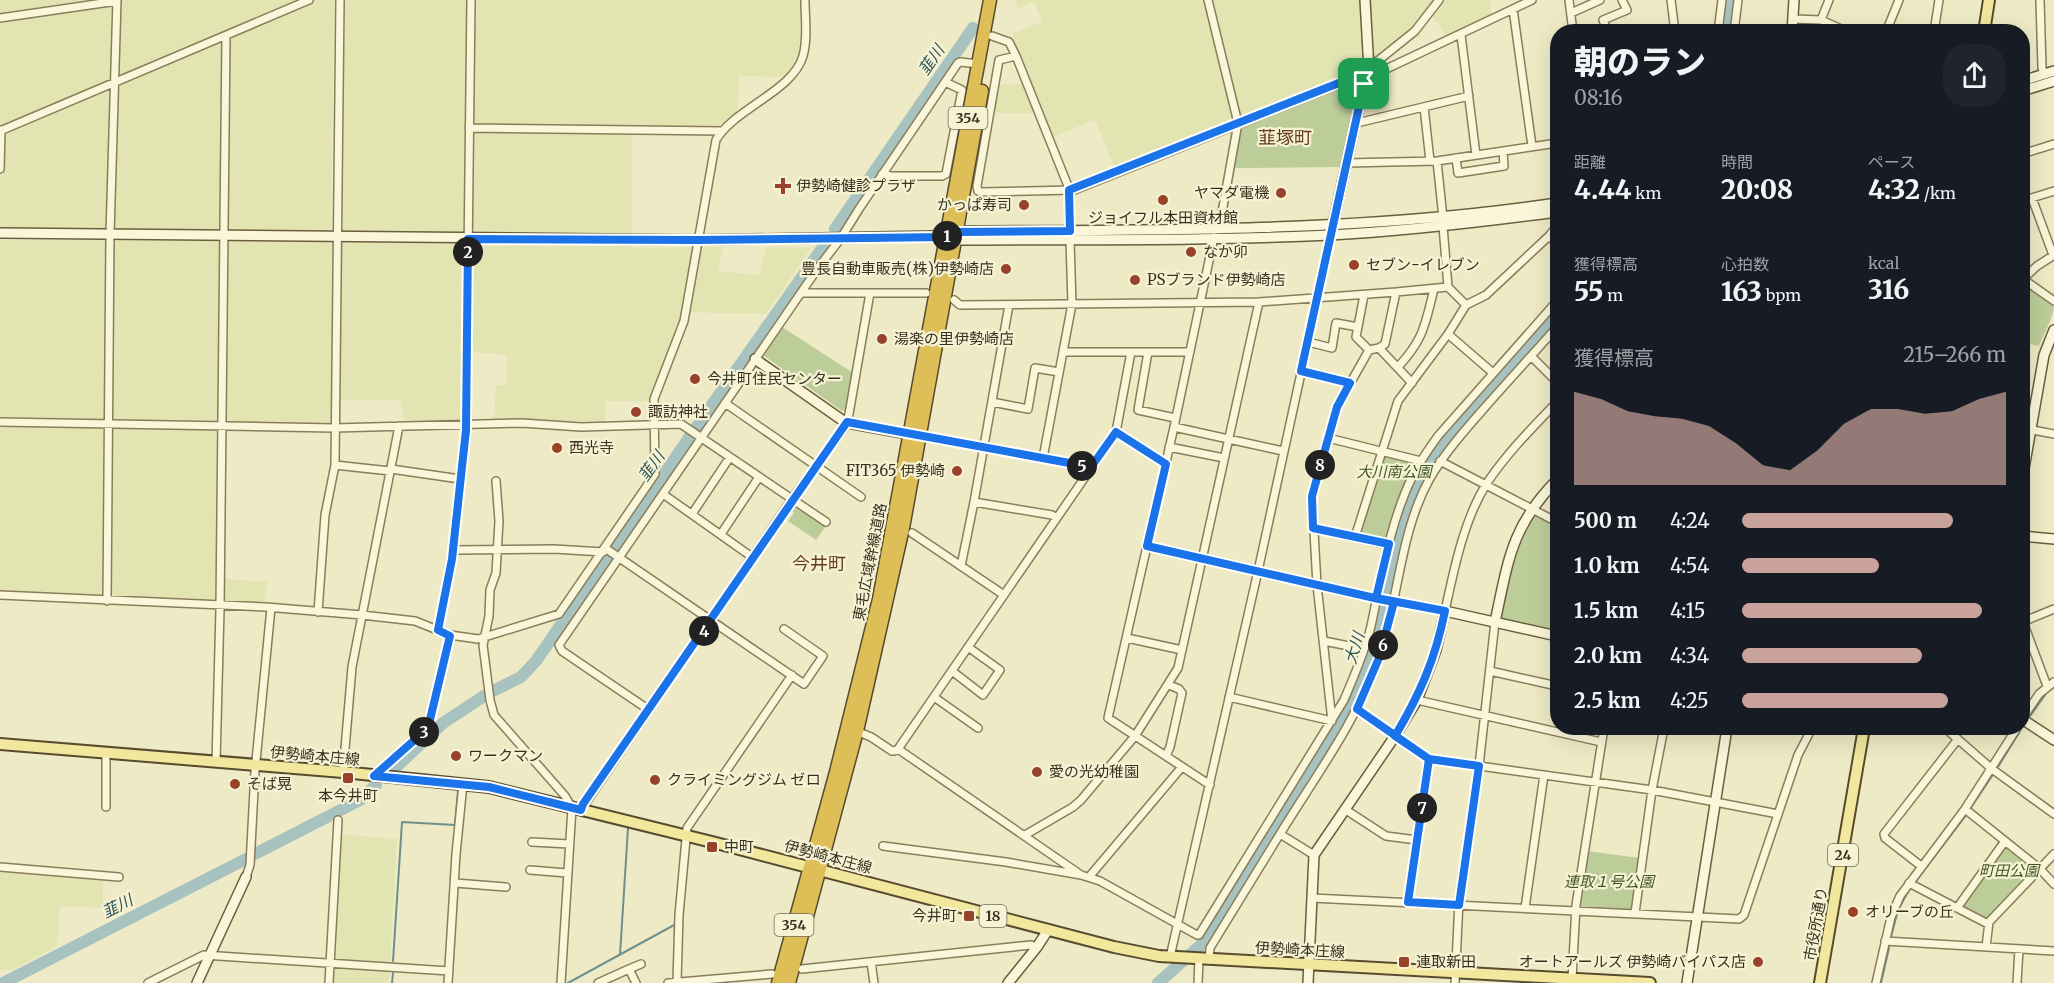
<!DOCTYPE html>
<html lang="ja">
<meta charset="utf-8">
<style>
body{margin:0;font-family:Merriweather,"Noto Sans JP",serif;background:#20242c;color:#f1f3f6;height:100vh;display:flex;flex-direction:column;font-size:22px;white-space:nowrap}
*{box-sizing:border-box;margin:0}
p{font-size:20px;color:#9ea1a6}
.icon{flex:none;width:33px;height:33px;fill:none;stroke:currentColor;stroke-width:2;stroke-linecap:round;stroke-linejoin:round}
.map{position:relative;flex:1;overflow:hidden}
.panel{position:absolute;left:1550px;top:24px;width:480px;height:711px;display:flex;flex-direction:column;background:#171b24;border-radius:24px;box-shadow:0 6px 24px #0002}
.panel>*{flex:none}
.pin{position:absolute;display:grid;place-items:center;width:51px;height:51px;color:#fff;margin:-26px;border-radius:12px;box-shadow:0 3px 9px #0006}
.km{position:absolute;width:30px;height:30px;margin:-15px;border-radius:50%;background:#222;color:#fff;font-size:16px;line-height:30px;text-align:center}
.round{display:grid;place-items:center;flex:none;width:63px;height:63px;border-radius:24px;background:#20242c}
.overview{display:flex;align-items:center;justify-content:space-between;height:102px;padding:0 24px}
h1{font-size:33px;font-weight:800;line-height:45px}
.metrics{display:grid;grid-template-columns:repeat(3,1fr);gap:9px;height:102px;padding:6px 24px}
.metrics div{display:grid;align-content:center}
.metrics b{font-size:26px;font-weight:800}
.metrics small{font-size:16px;font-weight:400}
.metrics p{font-size:16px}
.chart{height:168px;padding:12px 24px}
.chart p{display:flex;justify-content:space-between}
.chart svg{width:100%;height:108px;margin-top:6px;fill:#c9a39b;opacity:.7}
ul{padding:0 24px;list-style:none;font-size:20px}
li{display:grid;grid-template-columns:96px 72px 1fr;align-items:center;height:45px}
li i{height:15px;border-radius:8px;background:#c9a39b}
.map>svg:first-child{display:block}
.farmland{fill:#e2e4b2}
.green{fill:#bccd99}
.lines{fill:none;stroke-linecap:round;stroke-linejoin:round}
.stream{stroke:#6d908f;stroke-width:2}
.river{stroke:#a7c2bf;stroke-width:12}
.street-casing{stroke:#897d5b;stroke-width:10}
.secondary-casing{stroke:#6b5e3e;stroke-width:12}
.primary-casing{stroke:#574a2f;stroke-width:14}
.highway-casing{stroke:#574a2f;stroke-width:15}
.street{stroke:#f9f6d9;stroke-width:7}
.secondary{stroke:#f9f6d9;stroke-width:9}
.primary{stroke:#f1e89d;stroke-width:10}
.highway{stroke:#ddbe57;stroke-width:12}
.route-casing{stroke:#fff;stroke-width:12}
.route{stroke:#1a73e8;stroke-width:8}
.poi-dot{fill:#98412b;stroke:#f6f3d5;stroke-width:2}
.labels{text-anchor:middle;stroke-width:4.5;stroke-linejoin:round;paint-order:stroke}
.shield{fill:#f6f3d5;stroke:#726b56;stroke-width:1.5}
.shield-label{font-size:14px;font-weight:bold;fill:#39311f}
.poi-label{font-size:15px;fill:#39311f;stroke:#f6f3d5;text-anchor:start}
.park-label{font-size:15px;font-style:italic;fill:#405625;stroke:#f6f3d5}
.street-label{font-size:15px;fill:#39311f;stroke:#f6f3d5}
.water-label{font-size:16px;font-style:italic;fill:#2e5359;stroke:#f6f3d5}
.quarter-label{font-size:18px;fill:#663c1e;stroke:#f6f3d5}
</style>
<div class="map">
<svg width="2054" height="983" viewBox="0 0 2054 983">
<rect width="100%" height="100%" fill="#eeeac5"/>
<path class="farmland" d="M0 0H334L331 232 0 228Z
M344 0H801L799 58 794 67 786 77 739 76 737 112 717 128H632V248L723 247 718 271 759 275 766 247 811 248 766 314 683 312 681 323 651 401H605V424L583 425 494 420 496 385H506L507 355 464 351 462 419 405 424 401 400H332L329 424H218L216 578 267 582 263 605 0 594V240L343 242Z
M1016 0H1490L1491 14 1448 38 1429 12 1414 30 1364 71 1115 168 1095 120 1052 137 1036 113H992L999 85 1030 84 1013 40V33L1042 22 1034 1 1017 9Z
M341 834 397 839 389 983H332Z
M0 872 103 879V908L60 906 57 946 12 970H0Z"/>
<path class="green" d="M1356 81 1358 83 1340 167 1232 168 1241 125Z
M2024 283 2054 304C2054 317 2044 333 2039 346L2022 343V285Z
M782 327 853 373 846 410 842 411 763 355 764 351Z
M1386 455 1414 461 1415 465 1397 502 1386 540 1360 535 1359 532 1383 456Z
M792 505H795L826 526 816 540 788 521 794 513 790 510Z
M1536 515 1557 526V631L1503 619 1501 617C1509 581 1516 548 1534 516Z
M2003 847H2007L2033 867 2034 871 1988 919H1984L1963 908 1962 905Z
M1587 851 1639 858 1633 906 1629 910 1581 908 1579 905Z"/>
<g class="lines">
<path class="stream" d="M2030 716 2045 695
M1998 767 2020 731
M1970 809 1992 776
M1916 881 1967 814
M1891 937 1898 910 1909 890
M620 955 628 828
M393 961 402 822 455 825 458 791
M392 983 393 973
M568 983 676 924
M1881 983 1889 948"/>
<path class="river" d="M1724 32 1729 0
M835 229 973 28
M493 691 521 677 536 661 691 435 823 247
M395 768 443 723 484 696
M255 854 360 800 376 785
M3 983 246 859
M1158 983 1201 945 1262 843 1322 750 1358 686 1369 659 1406 511 1429 463 1445 440 1498 378 1557 313"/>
<g class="street-casing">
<path id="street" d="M1208 0 1238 123 1219 229
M1569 0 1573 32
M1671 0 1675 32
M2040 0 2042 68 2044 74
M1513 9 1532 146
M1571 13 1600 0
M0 18 117 1
M1793 19 1821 20 1848 32
M1821 20 1829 0
M1608 32 1603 20 1627 10 1622 0
M1718 32 1722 0
M1734 32 1738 0
M1886 32 1899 0
M1934 32 1939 0
M1461 35 1476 155
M992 36 1009 42 1016 56 1068 186 1070 194V231
M1016 56 999 60 977 186 978 191 981 192 1074 190 1359 76 1415 31 1439 0
M1365 79 1532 0
M1424 107 1430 161
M1356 121 1361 122 1469 96
M469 128 722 131
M0 131 309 0
M2022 154 2054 144
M1456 158 1458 173 1504 166 1503 151
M1437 161 1443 218
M1346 163 1437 161 1557 143
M0 169 1 130
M882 174 891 176H942L946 174 962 90 945 82
M2032 198 2053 255
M2022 201 2054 191
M1443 226 1448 287 1466 305
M1549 236 1557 244
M2022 275 2023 279 2054 301
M2022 280 2037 266 2054 255
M801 293H926
M1364 295 1356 337 1369 350
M954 300 960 305 1259 302 1396 292 1448 287
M1448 334 1493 373
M1308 342 1332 348 1336 323 1358 327
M1379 348 1412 383
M1063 352H1190
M1148 352 1138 410 1175 418
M1531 356 1557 382
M1398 367C1424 339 1425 325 1434 289
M1301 371 1349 383
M992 402 1028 409 1035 368 1059 372
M725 403 861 497
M0 422 334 428 522 423 581 427 681 424 826 522
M1174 427 1283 451
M2022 428 2054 434
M1116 432 1165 464
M920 436 1091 467
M1328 438 1421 461
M1169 447 1224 458
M1043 458 1072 304 1070 240
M1440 461 1557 522
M335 465 390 471
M391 469 460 479
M496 481 499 521 496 573 490 590 489 616 483 645 490 700 494 715 565 796 572 808 561 983
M663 494 752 557
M974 502 1052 515 1056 518
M692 514 730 457
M1313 528 1389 545
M912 533 1004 595
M721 534 759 477
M1355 537 1398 401 1448 334 1466 305 1486 295 1549 236 1557 226
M1147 546 1379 599 1445 611C1454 569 1464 519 1487 483 1507 453 1532 428 1557 402
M605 548 804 684 823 656 784 629
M453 550 554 549 603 552
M961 566 974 502 1009 305
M0 595 266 607 362 615 415 621 450 635 478 639 559 614 655 474 654 399 684 321 716 140C735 108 793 91 803 56 808 39 805 18 805 0
M107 601 110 234 117 0
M318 612 325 515 335 465 340 0
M2022 622 2054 609
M2023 622 2047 686
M438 630 452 559 466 430 471 0
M1127 638 1182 650
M1324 641 1364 649
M952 671 983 695 1000 670 968 647
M1490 671 1557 686
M934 697 978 728
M1229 697 1332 721 1317 585 1312 496 1337 407 1369 350 1379 348 1385 344 1396 292
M1417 700 1601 742
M1357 709 1429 759 1652 790 1778 814
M649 710 562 651 559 645 818 268 841 238 859 209 958 63 960 62 979 64
M2022 719 2039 694 2054 682
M1945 728 1992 769 2054 814
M856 731 871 737 892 751H894L898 749 1116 432 1131 352
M898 749 1081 875
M106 753V807
M1166 756 1170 747 1182 693 1179 689 1169 685
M216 762 220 609 226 36
M343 772 352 667 399 426
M374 776 428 728 450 635
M1210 785 1108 718 1174 427 1214 237
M1965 809 2040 869 2054 884
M581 810 792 499 845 427 849 414 870 293
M1346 810 1386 836 1417 840
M1025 835 1073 807 1081 800 1135 736 1178 668 1259 302
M532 842 569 844
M883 846 1006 862 1081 875 1100 881 1197 935H1199L1344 700C1354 676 1365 652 1371 626 1382 575 1390 522 1413 475 1420 461 1429 449 1438 436L1557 301
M1314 855 1280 834C1315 777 1356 722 1378 660 1399 601 1399 535 1429 480 1445 452 1466 429 1487 405 1510 379 1534 353 1557 327
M1921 866 1885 838 1884 834 1958 739
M0 867 119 877
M530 870 567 873
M246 877 250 865 255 771 271 608
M1089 877 1181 768
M455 883 506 887
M1909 883 1988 924
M1312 898 1739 919 1744 915 1798 755 1812 728
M1408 902 1429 759
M1525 908 1544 775
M1957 908 2005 841
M1635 913 1652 790 1664 728
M1885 941 2054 951
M1986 947 1989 922 2054 854
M1170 957 1258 571 1331 235
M1209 960 1210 948 1280 834
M871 962 874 983
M629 969 641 964
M802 969 1031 945 1037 947
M1572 979 1576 905 1604 728
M677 982 679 915 687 828 792 675
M148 983 204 955 449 971
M329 983 338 820
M448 983 456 854 463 784
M598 983 629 969 636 983
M668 983 772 974
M1198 983 1199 959
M1455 983 1459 901 1479 766 1495 622
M1876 983 1891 917 1900 896 1965 809 2017 728
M2017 983 2019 949"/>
</g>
<g class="secondary-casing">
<path id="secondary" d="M1365 0 1369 70
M1792 32 1794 0
M2022 81 2054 71
M2022 91 2054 81
M1332 229 1364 84V73
M0 233 697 240 934 236H946L955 240C1080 239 1205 241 1330 235 1406 231 1482 222 1557 212
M951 234 957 232 969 231C1166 230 1362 232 1557 203
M755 359 842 420 853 424 914 435
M2022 480 2044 355 2054 330
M2022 536 2054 539
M1495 622C1508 562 1511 526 1557 480
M2022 719 2054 740
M197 983 246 877
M1008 983 1037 947 1048 930
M1308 983 1314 855 1395 736 1417 700 1436 650 1445 611 1557 636
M1687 983 1727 728"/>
</g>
<g class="primary-casing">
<path id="primary" d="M1984 32 1989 0
M0 744 343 772 489 787 716 843 1114 947 1159 956 1650 983
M1820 983 1864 728"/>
</g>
<g class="highway-casing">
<path id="highway" d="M778 983 836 772 879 599 990 0
M789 983 857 731 903 528 982 91"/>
</g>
<use href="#street" class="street"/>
<use href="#secondary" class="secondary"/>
<use href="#primary" class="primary"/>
<use href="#highway" class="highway"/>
</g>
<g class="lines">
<g class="route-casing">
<path id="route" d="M1364 84V73L1069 190 1070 231 957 232 946 237 698 240 468 239 466 430 452 559 438 630 450 636 449 640 428 728 374 776 489 787 581 810 583 804 847 422 1091 467 1116 432 1166 464 1147 546 1379 599 1394 602 1379 658 1357 709 1429 759 1479 766 1459 905 1408 902 1429 759 1395 736C1420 694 1435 660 1445 611L1376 598 1389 544 1313 528 1312 496 1337 407 1350 383 1301 371 1364 84"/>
</g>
<use href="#route" class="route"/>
</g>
<g class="poi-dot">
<path d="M780 177h6v6h6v6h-6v6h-6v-6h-6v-6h6z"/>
<circle cx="1281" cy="193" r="6"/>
<circle cx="1163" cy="200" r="6"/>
<circle cx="1024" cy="205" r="6"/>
<circle cx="1191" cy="252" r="6"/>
<circle cx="1354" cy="265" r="6"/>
<circle cx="1006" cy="269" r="6"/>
<circle cx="1135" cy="280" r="6"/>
<circle cx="882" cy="339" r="6"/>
<circle cx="695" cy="379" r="6"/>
<circle cx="636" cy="412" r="6"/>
<circle cx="557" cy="448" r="6"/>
<circle cx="957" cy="471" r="6"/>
<circle cx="456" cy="756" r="6"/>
<circle cx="1037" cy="772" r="6"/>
<rect x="342" y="772" width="12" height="12" rx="3"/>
<circle cx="655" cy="780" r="6"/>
<circle cx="235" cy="784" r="6"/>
<rect x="706" y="841" width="12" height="12" rx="3"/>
<circle cx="1853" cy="912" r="6"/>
<rect x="963" y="910" width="12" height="12" rx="3"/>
<rect x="1398" y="956" width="12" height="12" rx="3"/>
<circle cx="1758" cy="962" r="6"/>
</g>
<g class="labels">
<g class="shield">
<rect x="948.5" y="107" width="39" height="22" rx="4.5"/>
<rect x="1828" y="844" width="30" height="22" rx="4.5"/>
<rect x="979.5" y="905" width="27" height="22" rx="4.5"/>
<rect x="774.5" y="914" width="39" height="22" rx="4.5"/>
</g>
<g class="shield-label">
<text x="968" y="123">354</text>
<text x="1843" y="860">24</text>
<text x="993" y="921">18</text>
<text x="794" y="930">354</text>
</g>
<g class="poi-label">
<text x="796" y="191">伊勢崎健診プラザ</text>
<text x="1269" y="198" text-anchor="end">ヤマダ電機</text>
<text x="1012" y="210" text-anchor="end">かっぱ寿司</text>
<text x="1163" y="223" text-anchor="middle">ジョイフル本田資材館</text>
<text x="1203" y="257">なか卯</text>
<text x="1366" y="270">セブン-イレブン</text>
<text x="994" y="274" text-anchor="end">豊長自動車販売(株)伊勢崎店</text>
<text x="1147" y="285">PSブランド伊勢崎店</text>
<text x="894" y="344">湯楽の里伊勢崎店</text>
<text x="707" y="384">今井町住民センター</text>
<text x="648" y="417">諏訪神社</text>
<text x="569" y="453">西光寺</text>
<text x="945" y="476" text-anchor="end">FIT365 伊勢崎</text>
<text x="468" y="761">ワークマン</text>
<text x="1049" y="777">愛の光幼稚園</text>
<text x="667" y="785">クライミングジム ゼロ</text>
<text x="247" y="789">そば晃</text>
<text x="348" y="801" text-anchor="middle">本今井町</text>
<text x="724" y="852">中町</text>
<text x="1865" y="917">オリーブの丘</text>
<text x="957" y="921" text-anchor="end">今井町</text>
<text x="1416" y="967">連取新田</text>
<text x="1746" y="967" text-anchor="end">オートアールズ 伊勢崎バイパス店</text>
</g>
<g class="park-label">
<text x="1394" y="477">大川南公園</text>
<text x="2009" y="876">町田公園</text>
<text x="1609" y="887">連取１号公園</text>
</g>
<g class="street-label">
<text transform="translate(870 562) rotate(-79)" y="5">東毛広域幹線道路</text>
<text transform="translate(315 756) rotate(5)" y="5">伊勢崎本庄線</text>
<text transform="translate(828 857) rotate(15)" y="5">伊勢崎本庄線</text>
<text transform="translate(1816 924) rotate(-80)" y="5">市役所通り</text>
<text transform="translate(1300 950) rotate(3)" y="5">伊勢崎本庄線</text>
</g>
<g class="water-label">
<text transform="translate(931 60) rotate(-56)" y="6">韮川</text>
<text transform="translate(651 466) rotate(-55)" y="6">韮川</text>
<text transform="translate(1354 648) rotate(-73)" y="6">大川</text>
<text transform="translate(117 906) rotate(-27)" y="6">韮川</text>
</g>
<g class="quarter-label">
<text x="1285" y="144">韮塚町</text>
<text x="819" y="570">今井町</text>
</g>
</g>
</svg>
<div class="pin" style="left:1364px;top:84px;background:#1e9e55"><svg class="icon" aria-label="arrive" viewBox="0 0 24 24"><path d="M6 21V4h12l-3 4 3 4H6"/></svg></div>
<b class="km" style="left:947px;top:236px">1</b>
<b class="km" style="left:468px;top:252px">2</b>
<b class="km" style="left:424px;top:732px">3</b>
<b class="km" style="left:704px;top:631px">4</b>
<b class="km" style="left:1082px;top:466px">5</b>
<b class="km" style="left:1383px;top:645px">6</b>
<b class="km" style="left:1422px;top:808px">7</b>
<b class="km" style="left:1320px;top:465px">8</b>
<section class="panel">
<div class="overview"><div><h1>朝のラン</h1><p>08:16</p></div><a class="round"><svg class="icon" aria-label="share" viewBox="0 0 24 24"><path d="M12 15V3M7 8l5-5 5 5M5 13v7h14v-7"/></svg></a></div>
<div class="metrics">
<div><p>距離</p><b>4.44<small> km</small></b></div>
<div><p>時間</p><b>20:08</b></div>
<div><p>ペース</p><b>4:32<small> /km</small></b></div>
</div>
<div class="metrics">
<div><p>獲得標高</p><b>55<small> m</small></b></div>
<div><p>心拍数</p><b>163<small> bpm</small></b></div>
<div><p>kcal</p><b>316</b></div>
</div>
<div class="chart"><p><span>獲得標高</span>215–266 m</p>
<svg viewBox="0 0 160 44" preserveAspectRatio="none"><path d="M0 44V6L10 9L20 14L30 16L40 17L50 20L60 27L70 36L80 38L90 30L100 19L110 13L120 13L130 15L140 14L150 9L160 6V44z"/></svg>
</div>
<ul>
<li><b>500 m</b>4:24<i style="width:80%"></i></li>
<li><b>1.0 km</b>4:54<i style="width:52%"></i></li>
<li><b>1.5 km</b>4:15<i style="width:91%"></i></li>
<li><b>2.0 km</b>4:34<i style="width:68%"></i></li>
<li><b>2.5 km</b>4:25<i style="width:78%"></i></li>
</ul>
</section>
</div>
